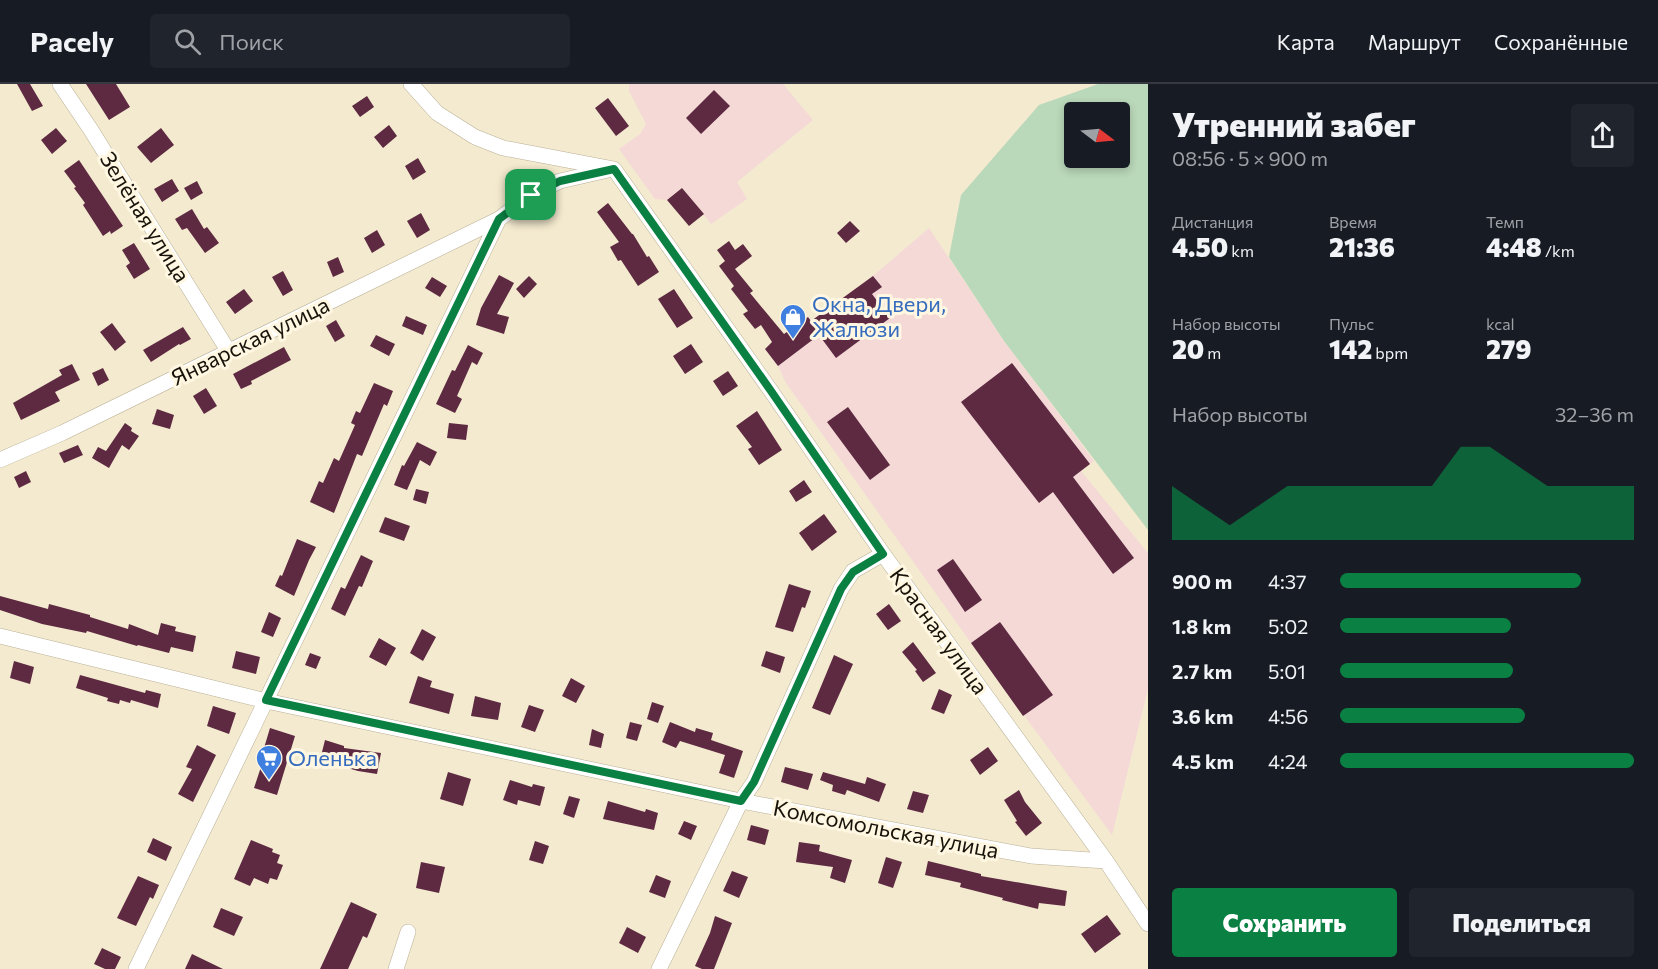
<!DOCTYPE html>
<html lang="ru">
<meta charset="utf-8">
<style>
body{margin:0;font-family:Commissioner,sans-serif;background:#20242c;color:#f1f3f6;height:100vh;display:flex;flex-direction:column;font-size:22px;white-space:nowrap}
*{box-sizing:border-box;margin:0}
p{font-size:20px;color:#9ea1a6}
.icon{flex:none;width:33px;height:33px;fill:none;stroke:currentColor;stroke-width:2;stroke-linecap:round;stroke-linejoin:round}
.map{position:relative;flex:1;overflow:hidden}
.panel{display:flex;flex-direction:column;background:#171b24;width:510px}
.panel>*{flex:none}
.needle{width:39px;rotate:106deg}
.controls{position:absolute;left:1064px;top:18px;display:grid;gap:12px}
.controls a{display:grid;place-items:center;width:66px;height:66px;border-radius:6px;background:#171b24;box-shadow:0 3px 9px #0003;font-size:30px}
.pin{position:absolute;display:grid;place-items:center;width:51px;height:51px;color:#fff;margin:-26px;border-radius:12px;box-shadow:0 3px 9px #0006}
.round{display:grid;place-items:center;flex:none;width:63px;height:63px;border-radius:6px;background:#20242c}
.summary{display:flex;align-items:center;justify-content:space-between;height:102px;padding:0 24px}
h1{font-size:33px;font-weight:800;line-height:45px}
.metrics{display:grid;grid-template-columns:repeat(3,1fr);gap:9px;height:102px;padding:6px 24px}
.metrics div{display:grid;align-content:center}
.metrics b{font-size:26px;font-weight:800}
.metrics small{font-size:16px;font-weight:400}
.metrics p{font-size:16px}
.chart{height:168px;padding:12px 24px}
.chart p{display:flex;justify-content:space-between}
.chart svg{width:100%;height:108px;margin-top:6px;fill:#0b8043;opacity:.7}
.button{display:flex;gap:12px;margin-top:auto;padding:12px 24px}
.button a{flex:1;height:69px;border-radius:6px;background:#0b8043;color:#fff;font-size:24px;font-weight:800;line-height:69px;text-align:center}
.button a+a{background:#20242c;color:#f1f3f6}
ul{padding:0 24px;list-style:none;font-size:20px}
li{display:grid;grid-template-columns:96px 72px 1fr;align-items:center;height:45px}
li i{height:15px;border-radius:8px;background:#0b8043}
header{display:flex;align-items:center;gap:36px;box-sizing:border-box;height:84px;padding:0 30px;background:#171b24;border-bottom:2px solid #363941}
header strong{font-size:28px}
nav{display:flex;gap:33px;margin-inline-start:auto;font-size:21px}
.search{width:420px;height:54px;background:#20242c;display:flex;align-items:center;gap:15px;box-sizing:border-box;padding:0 21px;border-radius:6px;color:#9ea1a6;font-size:22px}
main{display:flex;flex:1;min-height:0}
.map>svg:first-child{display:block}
.industrial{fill:#f4d9d7}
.green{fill:#bad8ba;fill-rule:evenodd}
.building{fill:#5d2a42}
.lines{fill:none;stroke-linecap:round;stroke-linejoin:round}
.street-casing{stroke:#b9b097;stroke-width:16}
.street{stroke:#fff;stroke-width:15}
.route-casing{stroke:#fff;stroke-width:12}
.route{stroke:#0b8043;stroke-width:8}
.labels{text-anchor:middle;stroke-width:6;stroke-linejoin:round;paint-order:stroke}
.street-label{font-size:22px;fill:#17130a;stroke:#fff7e2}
.shop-label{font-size:22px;fill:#366cbe;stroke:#fff7e2;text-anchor:start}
</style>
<header>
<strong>Pacely</strong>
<div class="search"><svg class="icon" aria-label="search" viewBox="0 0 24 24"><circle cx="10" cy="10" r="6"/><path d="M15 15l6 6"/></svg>Поиск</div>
<nav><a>Карта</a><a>Маршрут</a><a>Сохранённые</a></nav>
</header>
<main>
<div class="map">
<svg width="1148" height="885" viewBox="0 0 1148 885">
<rect width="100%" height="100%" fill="#f4eacf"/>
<path class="industrial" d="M629 0H783L813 36 737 98 747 115 711 140 682 104 667 116 655 115 619 65 640 50 646 40 629 7Z
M929 144 1004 257 1094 377 1081 387 1148 469V605L1112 751 971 559 786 299 778 282 765 265 808 233 812 237 873 192Z"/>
<path class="green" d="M1098 0H1148V446L1004 257 949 173 961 111 1039 21ZM1074 28H1119V74H1074Z"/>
<path class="building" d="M17 0H30L43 22 32 27Z
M86 0H116L130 23 109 36Z
M714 6 730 22 701 50 686 34Z
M367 12 374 23 360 33 352 22Z
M608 14 629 42 616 52 595 24Z
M389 41 397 52 383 64 374 53Z
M56 44 67 57 52 70 41 56Z
M161 44 174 61 151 79 137 63Z
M418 74 426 88 413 96 405 82Z
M79 76 123 142 111 150 110 147 103 152 83 121 85 119 74 104 76 103 64 87Z
M172 95 179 107 162 118 154 105Z
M197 97 203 109 191 116 184 104Z
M682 104 704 130 689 142 667 116Z
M608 119 632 150H633L647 173 649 172 659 188 638 202 621 176 618 177 610 163 619 158 597 128Z
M192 125 204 145 207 143 219 159 205 169 187 144 182 146 175 135Z
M421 129 430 146 417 154 407 137Z
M850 137 860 147 846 159 837 149Z
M377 146 385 161 372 169 364 154Z
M729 157 735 166 743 160 752 172 735 185 753 207 750 209 784 250 808 233 811 237 873 192 882 203 872 210 890 234 836 274 819 251 778 282 765 265 772 258 761 241 755 245 743 230 748 227 731 205 734 202 719 182 725 177 717 166Z
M134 159 150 185 134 195 126 182 130 179 122 166Z
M338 173 344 188 333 193 327 178Z
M283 187 293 206 283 212 272 193Z
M499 191 514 199 497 230 509 233 504 250 476 241 481 224Z
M529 192 537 200 524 214 516 205Z
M432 193 447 202 440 213 425 204Z
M244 205 253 217 235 230 226 218Z
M674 205 693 234 677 244 658 215Z
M406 232 427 241 423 251 402 242Z
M336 236 345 252 335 258 326 242Z
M112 239 126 258 115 267 100 248Z
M183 243 191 255 180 261 179 260 151 278 143 266Z
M376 251 395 260 389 272 370 262Z
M691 260 703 278 685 290 673 272Z
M468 261 483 269 477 281 472 278 457 312 462 315 455 329 436 320 452 286 455 287Z
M284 263 291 276 251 297 252 300 241 305 233 290Z
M1012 279 1090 380 1073 393 1134 474 1113 490 1053 408 1039 419 961 318Z
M72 280 80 296 55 308 60 317 21 336 13 319 62 291 59 286Z
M103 284 109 296 98 302 92 289Z
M728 287 738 302 723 312 713 297Z
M374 299 393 307 387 322 384 320 362 372 357 370 334 429 310 418 319 397 323 399 334 374 339 377 355 341 351 339 356 327 360 329Z
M206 304 217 322 204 330 193 312Z
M848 323 890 381 870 396 827 338Z
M157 325 174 331 170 345 152 340Z
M757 327 782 366 759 381 748 365 752 363 736 342Z
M125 339 132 344 131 347 139 352 129 366 122 361 109 384 92 374 98 363 106 367Z
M449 339 468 341 466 356 447 354Z
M417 358 437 368 430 382 420 376 407 406 394 401 402 381 404 382Z
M78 361 83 371 64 379 59 369Z
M26 387 31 398 19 404 14 393Z
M804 396 812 408 796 418 789 407Z
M416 405 429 408 426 420 413 416Z
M824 430 837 448 812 467 799 449Z
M385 433 410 442 404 457 379 448Z
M297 455 316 463 309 476 294 512 275 502 280 491 282 492Z
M361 471 373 477 362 503 359 502 345 532 331 525 341 503 345 505Z
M953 475 982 516 965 528 937 486Z
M789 500 811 507 805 524 802 523 793 548 775 543Z
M0 512 48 525 49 520 90 531V533L128 545 129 540 158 551 161 539 176 543 175 547 196 552 193 568 171 563 169 569 138 561 137 562 87 547 86 549 42 540 0 526Z
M889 520 901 537 888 546 876 530Z
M269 528 281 534 273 553 261 548Z
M1000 538 1053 611 1023 632 971 559Z
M422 545 436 553 423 577 410 569Z
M379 554 396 564 386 582 369 573Z
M913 558 936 589 923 598 915 587 917 586 902 568Z
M236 567 260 573 256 590 232 584Z
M766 567 785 573 780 589 761 582Z
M310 569 321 573 316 585 305 581Z
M834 571 853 580 830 631 812 624Z
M14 577 34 583 30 600 10 594Z
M80 591 145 609 146 606 161 610 158 624 131 616 130 619 120 616 119 620 107 617 108 614 76 604Z
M418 592 432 597 430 603 454 610 449 630 409 619Z
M571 594 585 602 576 619 562 612Z
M939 605 952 611 944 630 931 625Z
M475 612 501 619 498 636 471 632Z
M652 618 664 622 658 639 647 635Z
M529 621 544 626 535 648 521 643Z
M213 622 236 629 229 650 207 642Z
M630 638 642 641 637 657 626 654Z
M670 638 695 648 696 644 713 649 711 656 743 667 734 694 719 689 725 671 680 657 676 664 662 658Z
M270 644 295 652 277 711 254 704 267 665 264 664Z
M592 645 604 650 601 664 589 661Z
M325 656 344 662V664L381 669 377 690 358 687 320 676Z
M197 661 216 671 193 718 178 710 192 685 186 683Z
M988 663 998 677 980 691 970 676Z
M785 683 813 690 808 706 781 698Z
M448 688 471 695 463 722 440 715Z
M823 688 865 700 867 693 886 700 879 718 847 706 845 711 832 707 833 701 820 696Z
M510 696 532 703 533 700 545 703 540 722 518 716 517 721 503 716Z
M1019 706 1025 718 1042 739 1026 752 1015 738 1017 737 1004 716Z
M913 707 929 711 923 729 907 725Z
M569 712 580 715 574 734 563 730Z
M608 717 645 728 646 725 658 729 654 746 603 735Z
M684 737 697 742 691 756 678 750Z
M751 741 769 746 765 761 747 756Z
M153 754 172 763 166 777 147 768Z
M251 756 273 765 272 768 280 771 277 779 283 781 277 796 270 794 268 800 254 794 250 802 234 795Z
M535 757 549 762 543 780 529 776Z
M799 758 820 761 819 767 852 776 845 799 830 794 833 783 796 778Z
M886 773 902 778 893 804 878 799Z
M928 777 981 790V792L1067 807 1065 822 1039 819 1038 825 1002 816 1003 814 960 803 961 799 925 791Z
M421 778 445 783 439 809 416 804Z
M732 787 748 793 739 814 723 807Z
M656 791 671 797 665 814 649 808Z
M138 792 159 801 153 815 150 813 136 842 117 834Z
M351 818 377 830 367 854 363 852 348 885H320Z
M221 824 243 833 234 852 213 843Z
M1107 831 1121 850 1095 869 1081 850Z
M715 832 732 839 714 885H702L695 882 710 849Z
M627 843 646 853 638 869 619 859Z
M102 864 121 873 115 885H105L94 880Z
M192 870 223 885H185Z"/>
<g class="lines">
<g class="street-casing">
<path id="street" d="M60 0 91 46 229 268
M411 0 437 29 475 53 503 64 614 85 771 307 883 470 1106 777 1148 840
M0 376 62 349 499 135
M0 552 266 617 741 717 1031 772 1106 777
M136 885 499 135 531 111 560 97 608 86
M396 885 408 848
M659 885 741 717 754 698 841 505 853 487 883 470"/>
</g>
<use href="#street" class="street"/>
</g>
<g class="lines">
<g class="route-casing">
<path id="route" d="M614 85 771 307 883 470 853 488 841 505 754 698 741 717 266 616 499 135 531 111 560 97Z"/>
</g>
<use href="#route" class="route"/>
</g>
<defs>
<g id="shop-pin" transform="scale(1.35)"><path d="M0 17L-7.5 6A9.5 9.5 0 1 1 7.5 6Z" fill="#3f7fe0" stroke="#fff7e2"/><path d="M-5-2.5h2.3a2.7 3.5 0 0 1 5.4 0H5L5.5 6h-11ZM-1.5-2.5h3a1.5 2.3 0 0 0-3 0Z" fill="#fff"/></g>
<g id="supermarket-pin" transform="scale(1.35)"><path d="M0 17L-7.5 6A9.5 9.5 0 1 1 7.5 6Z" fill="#3f7fe0" stroke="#fff7e2"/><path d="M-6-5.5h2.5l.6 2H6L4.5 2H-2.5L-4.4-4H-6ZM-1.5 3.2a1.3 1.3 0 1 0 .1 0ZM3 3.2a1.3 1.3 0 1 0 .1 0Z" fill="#fff"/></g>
</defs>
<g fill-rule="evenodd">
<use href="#shop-pin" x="793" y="233"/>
<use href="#supermarket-pin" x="269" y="674"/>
</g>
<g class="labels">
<g class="street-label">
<text transform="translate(145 133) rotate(58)" y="8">Зелёная улица</text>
<text transform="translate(250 257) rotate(-26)" y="8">Январская улица</text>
<text transform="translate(939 547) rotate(54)" y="8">Красная улица</text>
<text transform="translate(886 745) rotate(11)" y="8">Комсомольская улица</text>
</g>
<g class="shop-label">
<text x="812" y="228">Окна, Двери,<tspan x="812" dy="25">Жалюзи</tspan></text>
<text x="288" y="682">Оленька</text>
</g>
</g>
</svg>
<div class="controls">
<a><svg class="needle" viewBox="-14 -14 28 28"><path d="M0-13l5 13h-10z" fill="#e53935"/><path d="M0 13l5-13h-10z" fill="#9ea1a6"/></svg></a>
</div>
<div class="pin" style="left:531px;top:111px;background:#1e9e55"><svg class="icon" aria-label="arrive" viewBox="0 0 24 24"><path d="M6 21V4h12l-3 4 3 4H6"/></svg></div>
</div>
<section class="panel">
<div class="summary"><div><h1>Утренний забег</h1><p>08:56 · 5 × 900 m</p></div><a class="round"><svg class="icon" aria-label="share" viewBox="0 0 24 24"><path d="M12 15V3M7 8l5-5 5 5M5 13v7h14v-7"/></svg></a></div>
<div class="metrics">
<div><p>Дистанция</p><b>4.50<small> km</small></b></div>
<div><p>Время</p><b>21:36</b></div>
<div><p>Темп</p><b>4:48<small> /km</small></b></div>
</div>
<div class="metrics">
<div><p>Набор высоты</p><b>20<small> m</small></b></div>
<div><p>Пульс</p><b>142<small> bpm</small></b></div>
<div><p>kcal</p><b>279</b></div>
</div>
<div class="chart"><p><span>Набор высоты</span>32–36 m</p>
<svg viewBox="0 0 160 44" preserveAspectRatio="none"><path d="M0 44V22L10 30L20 38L30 30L40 22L50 22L60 22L70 22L80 22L90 22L100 6L110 6L120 14L130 22L140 22L150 22L160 22V44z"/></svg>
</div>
<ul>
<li><b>900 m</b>4:37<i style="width:82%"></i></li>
<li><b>1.8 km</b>5:02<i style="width:58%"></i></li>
<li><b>2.7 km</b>5:01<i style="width:59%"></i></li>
<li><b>3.6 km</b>4:56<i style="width:63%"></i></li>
<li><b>4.5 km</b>4:24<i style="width:100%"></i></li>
</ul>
<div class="button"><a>Сохранить</a><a>Поделиться</a></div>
</section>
</main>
